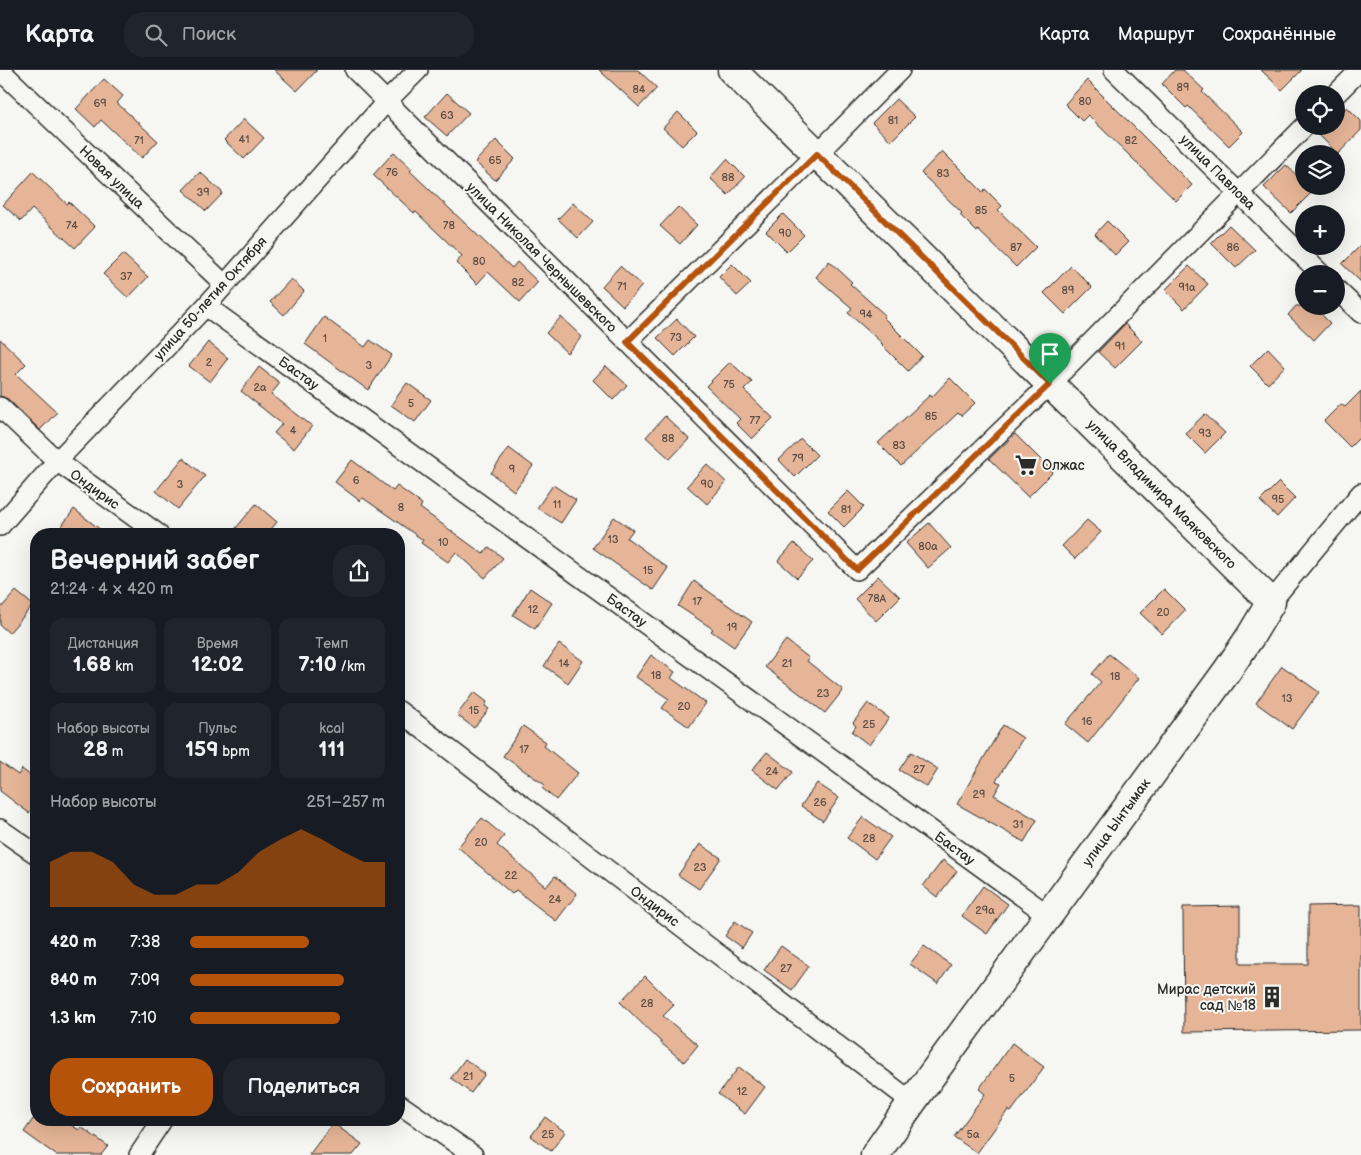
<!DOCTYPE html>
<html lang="ru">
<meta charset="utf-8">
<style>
body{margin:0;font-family:"Balsamiq Sans",sans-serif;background:#20242c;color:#f1f3f6;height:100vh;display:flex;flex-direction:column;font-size:19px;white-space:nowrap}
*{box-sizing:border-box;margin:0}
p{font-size:16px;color:#9ea1a6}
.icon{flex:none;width:28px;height:28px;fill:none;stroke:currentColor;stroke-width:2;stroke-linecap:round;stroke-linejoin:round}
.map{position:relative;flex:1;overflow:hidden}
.panel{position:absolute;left:30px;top:458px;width:375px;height:598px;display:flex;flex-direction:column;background:#171b24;border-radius:20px;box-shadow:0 5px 20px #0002}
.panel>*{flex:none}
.controls{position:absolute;left:1295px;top:15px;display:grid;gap:10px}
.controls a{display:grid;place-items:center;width:50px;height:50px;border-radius:50%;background:#171b24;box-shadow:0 5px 20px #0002;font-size:25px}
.pin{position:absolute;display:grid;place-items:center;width:42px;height:42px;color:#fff;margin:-51px -21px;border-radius:50% 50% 50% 0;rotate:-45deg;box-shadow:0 0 5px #0007}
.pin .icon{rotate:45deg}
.round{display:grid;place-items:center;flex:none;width:52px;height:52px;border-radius:20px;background:#20242c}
.headline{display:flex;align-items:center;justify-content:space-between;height:85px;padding:0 20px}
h1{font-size:28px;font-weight:800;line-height:38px}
.stats{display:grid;grid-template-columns:repeat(3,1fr);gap:8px;height:85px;padding:5px 20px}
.stats div{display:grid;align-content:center;border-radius:12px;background:#20242c;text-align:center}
.stats b{font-size:21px;font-weight:800}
.stats small{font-size:14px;font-weight:400}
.stats p{font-size:14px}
.chart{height:140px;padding:10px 20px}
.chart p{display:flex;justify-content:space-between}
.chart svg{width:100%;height:90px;margin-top:5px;fill:#b45309;opacity:.7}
.action{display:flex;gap:10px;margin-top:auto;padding:10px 20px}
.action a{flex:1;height:58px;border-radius:20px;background:#b45309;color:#fff;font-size:20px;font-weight:800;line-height:58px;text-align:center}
.action a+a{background:#20242c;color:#f1f3f6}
ul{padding:0 20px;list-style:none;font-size:16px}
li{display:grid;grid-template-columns:80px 60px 1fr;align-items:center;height:38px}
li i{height:12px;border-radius:6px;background:#b45309}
header{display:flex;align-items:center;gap:30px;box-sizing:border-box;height:70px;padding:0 25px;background:#171b24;border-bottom:1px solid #363941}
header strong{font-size:24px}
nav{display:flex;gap:28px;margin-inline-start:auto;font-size:18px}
.search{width:350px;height:45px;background:#20242c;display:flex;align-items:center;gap:12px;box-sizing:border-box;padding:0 18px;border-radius:20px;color:#9ea1a6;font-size:19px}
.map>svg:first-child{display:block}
.building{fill:#e6b597;stroke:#2b2b2b}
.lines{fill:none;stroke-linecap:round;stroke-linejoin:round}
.street-casing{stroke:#2b2b2b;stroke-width:22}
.secondary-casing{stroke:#2b2b2b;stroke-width:31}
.street{stroke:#f6f6f2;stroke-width:19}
.secondary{stroke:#f6f6f2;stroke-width:28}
.route-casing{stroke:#fff;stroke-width:10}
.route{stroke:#b45309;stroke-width:6}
.labels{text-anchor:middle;stroke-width:4;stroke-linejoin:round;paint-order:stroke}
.number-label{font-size:11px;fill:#5a4e46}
.street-label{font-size:14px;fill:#2b2b2b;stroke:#f6f6f2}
.poi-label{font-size:14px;fill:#2b2b2b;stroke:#f6f6f2;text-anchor:start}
</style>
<header>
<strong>Карта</strong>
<div class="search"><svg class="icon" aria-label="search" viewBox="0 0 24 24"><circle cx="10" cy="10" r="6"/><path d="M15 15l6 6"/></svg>Поиск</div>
<nav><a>Карта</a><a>Маршрут</a><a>Сохранённые</a></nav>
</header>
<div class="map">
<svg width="1361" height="1085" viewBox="0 0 1361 1085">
<rect width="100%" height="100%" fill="#f6f6f2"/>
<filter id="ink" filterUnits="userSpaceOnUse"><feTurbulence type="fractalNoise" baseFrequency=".02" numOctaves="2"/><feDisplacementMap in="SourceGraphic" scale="10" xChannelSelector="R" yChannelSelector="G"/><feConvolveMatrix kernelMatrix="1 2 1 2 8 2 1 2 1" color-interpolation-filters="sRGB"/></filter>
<g filter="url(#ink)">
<path class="building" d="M274 0H317L297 21Z
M599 0H638L657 18 639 37Z
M1175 0H1183L1204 20 1202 22 1243 62 1229 76 1188 36 1186 38 1162 14Z
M1261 0H1302L1282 20Z
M104 9 123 26 117 33 158 71 142 88 101 50 95 57 76 39Z
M1087 10 1192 115 1176 131 1088 45 1082 51 1065 34Z
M447 23 469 43 447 66 425 47Z
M896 29 915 47 891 71 872 53Z
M1347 37 1361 51V60L1338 84 1319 65 1327 56H1336V47Z
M678 42 697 61 682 76 663 58Z
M244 49 264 68 244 89 224 70Z
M496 70 515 89 495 110 475 92Z
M942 81 983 122 985 119 1002 136 998 140 1036 177 1016 197 978 160 977 162 960 145 962 143 921 103Z
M394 82 412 99 410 101 512 198 517 192 538 212 520 232 488 202 477 214 456 193 462 186 416 142 414 143 373 105Z
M727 89 745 107 728 125 710 108Z
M1286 95 1304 112V116H1308L1313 121 1291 143 1264 117Z
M33 102 67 134 69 132 95 157 75 178 32 139 21 151 3 135Z
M200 102 223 123 206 141 183 120Z
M573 133 593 152 578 168 558 149Z
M678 137 697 155 680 174 660 156Z
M783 144 804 165 787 182 766 161Z
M1107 151 1128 172 1115 185 1095 164Z
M1229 155 1255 180 1236 198 1211 173Z
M1361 175V212L1342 194Z
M123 184 148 207 128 228 103 204Z
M829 191 852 212 850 214 885 245 883 247 922 286 908 301 881 274 882 273 848 243 852 238 816 207Z
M732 194 751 213 737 226 719 207Z
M620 196 642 216 623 236 602 216Z
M1071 196 1092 217 1065 244 1044 223Z
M1189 196 1208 214 1184 239 1165 220Z
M291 209 304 221 284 245 270 232Z
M1296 236H1313L1330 253 1314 270 1288 245Z
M324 247 365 277 370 270 392 285 368 320 305 274Z
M561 247 582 267 567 283 546 263Z
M677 249 694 267 675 286 657 268Z
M1125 254 1142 271 1115 298 1098 282Z
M0 269 26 294 16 304 57 342 40 360 8 329 0 326Z
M208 272 228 288 210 312 189 296Z
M1268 278 1285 296 1268 314 1250 296Z
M730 292 752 312 744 320 773 348 752 369 736 353 740 349 706 316Z
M606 296 627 315 613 330 593 310Z
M259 297 280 313 271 324 312 356 294 379 274 363 282 354 241 321Z
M950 308 975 333 961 346 958 343 901 396 878 373 930 325 932 327Z
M407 313 431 330 415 352 391 335Z
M1361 321V366L1350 377 1324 351 1341 334 1345 337Z
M1205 344 1225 363 1205 383 1185 363Z
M665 346 689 369 670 389 646 367Z
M1015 364 1053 402 1028 427 989 389Z
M801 369 817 385 795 407 779 390Z
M509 378 533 396 514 421 491 403Z
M183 388 205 406 178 439 156 421Z
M352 390 393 421 397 416 422 434 420 438 483 484 489 477 503 488 485 508 456 482 448 492 421 473 423 470 363 428 360 431 335 412Z
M707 394 726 412 707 434 687 416Z
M1279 412 1295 428 1277 447 1260 431Z
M553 415 576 430 561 453 537 438Z
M848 421 864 437 844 457 828 441Z
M256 434 277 452 267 464H231Z
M74 439 106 464H56Z
M614 447 633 460 627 468 668 498 653 520 593 478Z
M1087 450 1101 462 1075 489 1062 476Z
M929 453 951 478 928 498 906 473Z
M794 473 813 491 797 508 778 491Z
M878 506 900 527 876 551 855 529Z
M694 511 752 552 734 577 711 561 713 559 678 536Z
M530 518 552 533 535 559 513 545Z
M1164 519 1185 540 1162 564 1140 543Z
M16 521 33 535 9 563 0 555V539Z
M786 570 809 588 807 591 843 620 825 643 765 597Z
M559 574 583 591 568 613 544 596Z
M1109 584 1139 608 1088 673 1065 654 1101 612 1092 604Z
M651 585 675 602 671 608 706 633 689 657 662 638 669 629 636 607Z
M1282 596 1319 622 1292 659 1256 633Z
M474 622 487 632 485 636 489 639 474 658 457 645Z
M868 633 889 648 869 675 852 662 856 656 853 653Z
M1003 655 1023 668 996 711 1001 713 994 725 1037 750 1024 772 957 734Z
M523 656 546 672 544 676 578 703 556 730 542 718 545 715 503 686Z
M767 682 793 702 778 720 752 700Z
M911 682 938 699 927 717 899 700Z
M0 692 18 705 22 699 36 710V734L29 743 0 721Z
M817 713 839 728 823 751 801 736Z
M863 747 891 767 875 789 847 768Z
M482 748 504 766 497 775 546 817 555 806 577 824 556 851 516 820 512 824 458 777Z
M700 774 721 788 699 819 678 805Z
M943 790 957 801 937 827 923 816Z
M983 816 1008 834 987 864 962 846Z
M1361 835V960L1184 962 1183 837 1240 836V894H1308V836Z
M735 851 752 863 742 878 725 866Z
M781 876 809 896 792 920 764 900Z
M924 876 951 895 938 914 910 894Z
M645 906 674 935 663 946 698 975 684 992 661 973V972L620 932Z
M1012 973 1044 997 1011 1042 1008 1040 977 1083 954 1067 985 1024 979 1019Z
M465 989 485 1004 471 1023 451 1008Z
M739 997 765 1017 745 1044 718 1024Z
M545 1047 565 1062 551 1081 531 1066Z
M33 1049H62L79 1060 81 1057 108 1076 101 1085H56L24 1062Z
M333 1053 362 1074 353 1085H309Z"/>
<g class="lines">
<g class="street-casing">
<path id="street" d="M0 0 224 214
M355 0 857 500 1050 314 1305 56
M1114 0 1321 204
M1336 24 1360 0
M1336 219 1361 243
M206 236 1048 845
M627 272 817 84 900 0
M0 337 57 391 158 464
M0 456 57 391 206 236 386 32 418 0
M1271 532 1361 423
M399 641 912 1032
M0 759 36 784
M399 1034 473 1085
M139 1085 163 1049"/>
</g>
<g class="secondary-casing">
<path id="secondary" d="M732 0 1271 532 1250 567 1227 601 912 1032 875 1085"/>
</g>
<use href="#street" class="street"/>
<use href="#secondary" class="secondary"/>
</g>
</g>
<g class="lines" filter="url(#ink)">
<g class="route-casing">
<path id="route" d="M817 84 1050 314 857 500 627 272Z"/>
</g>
<use href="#route" class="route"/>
</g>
<defs>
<g id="supermarket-bare" transform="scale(1.725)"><path d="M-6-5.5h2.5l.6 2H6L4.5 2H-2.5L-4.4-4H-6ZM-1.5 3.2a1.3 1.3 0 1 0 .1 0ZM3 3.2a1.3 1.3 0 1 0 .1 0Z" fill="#2b2b2b" stroke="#f6f6f2" stroke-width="2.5" paint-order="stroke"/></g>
<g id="building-bare" transform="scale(1.725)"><path d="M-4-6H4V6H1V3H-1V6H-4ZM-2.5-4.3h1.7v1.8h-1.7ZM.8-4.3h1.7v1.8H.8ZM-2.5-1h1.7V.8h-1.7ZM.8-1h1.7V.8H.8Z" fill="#2b2b2b" stroke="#f6f6f2" stroke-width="2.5" paint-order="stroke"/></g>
</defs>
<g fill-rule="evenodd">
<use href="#supermarket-bare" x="1026" y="395"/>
<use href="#building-bare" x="1272" y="927"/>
</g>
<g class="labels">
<g class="number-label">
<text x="1183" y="21">89</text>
<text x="639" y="23">84</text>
<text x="1085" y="35">80</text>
<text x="100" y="37">69</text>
<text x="447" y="49">63</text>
<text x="893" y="54">81</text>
<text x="244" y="73">41</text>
<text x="139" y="74">71</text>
<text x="1131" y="74">82</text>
<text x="495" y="94">65</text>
<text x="392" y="106">76</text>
<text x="943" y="107">83</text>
<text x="728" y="111">88</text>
<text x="203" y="126">39</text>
<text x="981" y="144">85</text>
<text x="72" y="159">74</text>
<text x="449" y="159">78</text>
<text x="785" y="167">90</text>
<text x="1016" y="181">87</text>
<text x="1233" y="181">86</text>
<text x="479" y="195">80</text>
<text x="126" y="210">37</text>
<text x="518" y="216">82</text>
<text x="622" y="220">71</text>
<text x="1187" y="221">91а</text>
<text x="1068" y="224">89</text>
<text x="866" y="248">94</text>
<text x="676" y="271">73</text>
<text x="325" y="272">1</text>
<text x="1120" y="280">91</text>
<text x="209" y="296">2</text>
<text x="369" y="299">3</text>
<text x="729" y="318">75</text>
<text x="260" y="321">2а</text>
<text x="411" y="337">5</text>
<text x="931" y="350">85</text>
<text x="755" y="354">77</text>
<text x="293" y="364">4</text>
<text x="1205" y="367">93</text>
<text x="668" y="372">88</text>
<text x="899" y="379">83</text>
<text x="798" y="392">79</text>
<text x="512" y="403">9</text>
<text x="356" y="414">6</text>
<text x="180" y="418">3</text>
<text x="707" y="418">90</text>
<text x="1278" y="433">95</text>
<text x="557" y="438">11</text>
<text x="401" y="441">8</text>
<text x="846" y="443">81</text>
<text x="613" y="473">13</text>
<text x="443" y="476">10</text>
<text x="928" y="480">80а</text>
<text x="648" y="504">15</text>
<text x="877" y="532">78А</text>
<text x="697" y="535">17</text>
<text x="533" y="543">12</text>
<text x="1163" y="546">20</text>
<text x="732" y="561">19</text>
<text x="564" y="597">14</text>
<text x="787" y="597">21</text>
<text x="656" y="609">18</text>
<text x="1115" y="610">18</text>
<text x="823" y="627">23</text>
<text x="1287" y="632">13</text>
<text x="684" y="640">20</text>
<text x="474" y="644">15</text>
<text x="1087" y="655">16</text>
<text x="869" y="658">25</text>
<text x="524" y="683">17</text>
<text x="919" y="703">27</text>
<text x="772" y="705">24</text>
<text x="979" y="728">29</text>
<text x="820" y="736">26</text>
<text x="1018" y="758">31</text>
<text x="869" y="772">28</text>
<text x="481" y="776">20</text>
<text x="700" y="801">23</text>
<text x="511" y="809">22</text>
<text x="555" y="833">24</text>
<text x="985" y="844">29а</text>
<text x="786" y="902">27</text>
<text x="647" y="937">28</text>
<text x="468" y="1010">21</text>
<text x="1012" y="1012">5</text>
<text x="742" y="1025">12</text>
<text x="548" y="1068">25</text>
<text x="973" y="1068">5а</text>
</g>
<g class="street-label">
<text transform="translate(1218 102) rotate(45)" y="5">улица Павлова</text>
<text transform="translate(112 107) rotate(44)" y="5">Новая улица</text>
<text transform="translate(542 187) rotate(45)" y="5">улица Николая Чернышевского</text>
<text transform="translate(210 228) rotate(-48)" y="5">улица 50-летия Октября</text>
<text transform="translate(299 303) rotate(36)" y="5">Бастау</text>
<text transform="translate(95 419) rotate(36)" y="5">Ондирис</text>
<text transform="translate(1162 424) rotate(45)" y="5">улица Владимира Маяковского</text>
<text transform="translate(627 540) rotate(36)" y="5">Бастау</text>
<text transform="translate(1116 752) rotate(-54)" y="5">улица Ынтымак</text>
<text transform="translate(955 778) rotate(36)" y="5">Бастау</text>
<text transform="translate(655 836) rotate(37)" y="5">Ондирис</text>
</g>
<g class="poi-label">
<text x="1042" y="400">Олжас</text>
<text x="1256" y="924" text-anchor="end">Мирас детский<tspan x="1256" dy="16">сад №18</tspan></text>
</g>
</g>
</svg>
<div class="controls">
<a><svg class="icon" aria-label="locate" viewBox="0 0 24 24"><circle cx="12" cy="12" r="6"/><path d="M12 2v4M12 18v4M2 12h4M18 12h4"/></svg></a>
<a><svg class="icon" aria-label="layers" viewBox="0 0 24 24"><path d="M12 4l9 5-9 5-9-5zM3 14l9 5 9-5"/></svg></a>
<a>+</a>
<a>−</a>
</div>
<div class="pin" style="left:1050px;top:314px;background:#1e9e55"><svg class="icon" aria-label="arrive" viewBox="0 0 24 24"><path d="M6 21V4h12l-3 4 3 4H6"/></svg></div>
<section class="panel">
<div class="headline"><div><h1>Вечерний забег</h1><p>21:24 · 4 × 420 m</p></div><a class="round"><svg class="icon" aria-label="share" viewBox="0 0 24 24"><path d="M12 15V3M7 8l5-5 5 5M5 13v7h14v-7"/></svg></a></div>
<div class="stats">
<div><p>Дистанция</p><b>1.68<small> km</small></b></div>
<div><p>Время</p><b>12:02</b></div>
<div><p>Темп</p><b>7:10<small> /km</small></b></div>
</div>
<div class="stats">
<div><p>Набор высоты</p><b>28<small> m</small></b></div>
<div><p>Пульс</p><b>159<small> bpm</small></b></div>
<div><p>kcal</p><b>111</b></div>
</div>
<div class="chart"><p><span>Набор высоты</span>251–257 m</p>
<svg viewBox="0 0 160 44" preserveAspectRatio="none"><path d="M0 44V22L10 17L20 17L30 22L40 33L50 38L60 38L70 33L80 33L90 27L100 17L110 11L120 6L130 11L140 17L150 22L160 22V44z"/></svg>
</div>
<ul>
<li><b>420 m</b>7:38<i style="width:61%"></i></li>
<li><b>840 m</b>7:09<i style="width:79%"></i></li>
<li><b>1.3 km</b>7:10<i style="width:77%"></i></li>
</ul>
<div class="action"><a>Сохранить</a><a>Поделиться</a></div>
</section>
</div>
